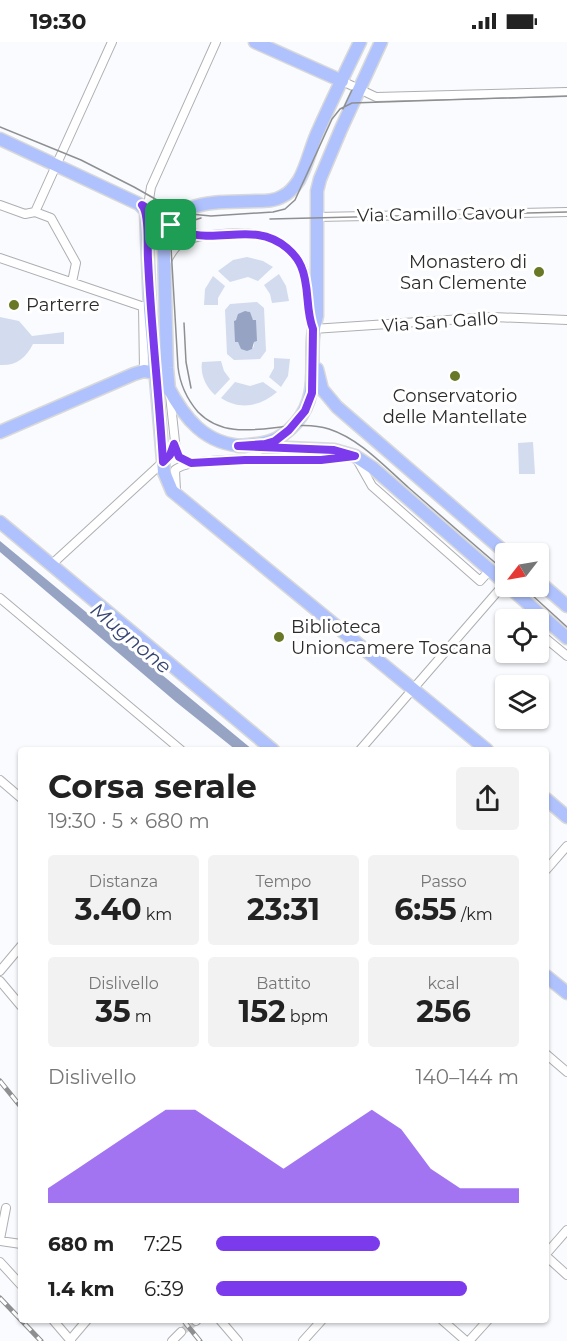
<!DOCTYPE html>
<html lang="it">
<meta charset="utf-8">
<style>
body{margin:0;font-family:Montserrat,sans-serif;background:#f2f2f2;color:#222;height:100vh;display:flex;flex-direction:column;font-size:22px;white-space:nowrap}
*{box-sizing:border-box;margin:0}
p{font-size:20px;color:#767676}
.icon{flex:none;width:33px;height:33px;fill:none;stroke:currentColor;stroke-width:2;stroke-linecap:round;stroke-linejoin:round}
.map{position:relative;flex:1;overflow:hidden}
.side{position:absolute;left:18px;top:705px;width:531px;height:576px;display:flex;flex-direction:column;background:#fff;border-radius:6px;box-shadow:0 2px 4px #0004}
.side>*{flex:none}
.needle{width:39px;rotate:239deg}
.controls{position:absolute;left:495px;top:501px;display:grid;gap:12px}
.controls a{display:grid;place-items:center;width:54px;height:54px;border-radius:6px;background:#fff;box-shadow:0 2px 4px #0004;font-size:30px}
.pin{position:absolute;display:grid;place-items:center;width:51px;height:51px;color:#fff;margin:-26px;border-radius:12px;box-shadow:0 3px 9px #0006}
.round{display:grid;place-items:center;flex:none;width:63px;height:63px;border-radius:6px;background:#f2f2f2}
.overview{display:flex;align-items:center;justify-content:space-between;height:102px;padding:0 30px}
h1{font-size:33px;font-weight:700;line-height:45px}
.figures{display:grid;grid-template-columns:repeat(3,1fr);gap:9px;height:102px;padding:6px 30px}
.figures div{display:grid;align-content:center;border-radius:6px;background:#f2f2f2;text-align:center}
.figures b{font-size:30px;font-weight:700}
.figures small{font-size:16px;font-weight:400}
.figures p{font-size:16px}
.chart{height:168px;padding:12px 30px}
.chart p{display:flex;justify-content:space-between}
.chart svg{width:100%;height:108px;margin-top:6px;fill:#7c3aed;opacity:.7}
ul{padding:0 30px;list-style:none;font-size:20px}
li{display:grid;grid-template-columns:96px 72px 1fr;align-items:center;height:45px}
li i{height:15px;border-radius:8px;background:#7c3aed}
.status{display:flex;justify-content:space-between;align-items:center;height:42px;padding:0 30px;background:#fff;direction:ltr}
.status svg{height:16px;fill:currentColor}
.map>svg:first-child{display:block}
.green{fill:#d3dbef;fill-rule:evenodd}
.water{fill:#97a3c2}
.lines{fill:none;stroke-linecap:round;stroke-linejoin:round}
.minor-tunnel{stroke:#d1d1d4;stroke-width:8;stroke-dasharray:8 4;stroke-linecap:butt}
.minor-casing{stroke:#aeafb2;stroke-width:10}
.primary-casing{stroke:#d9d9d9;stroke-width:15}
.minor{stroke:#fff;stroke-width:8}
.primary{stroke:#b0c2fd;stroke-width:12}
.tram{stroke:#8e8f91;stroke-width:1.5}
.rail-casing{stroke:#8e8f91;stroke-width:5}
.rail{stroke:#fff;stroke-width:3;stroke-dasharray:9;stroke-linecap:butt}
.route-casing{stroke:#fff;stroke-width:12}
.route{stroke:#7c3aed;stroke-width:8}
.poi-dot{fill:#697826;stroke:#fff;stroke-width:2}
.labels{text-anchor:middle;stroke-width:6;stroke-linejoin:round;paint-order:stroke}
.street-label{font-size:18px;fill:#2b2b2c;stroke:#fff}
.poi-label{font-size:18px;fill:#2b2b2c;stroke:#fff;text-anchor:start}
.water-label{font-size:20px;font-style:italic;fill:#374572;stroke:#fff}
</style>
<div class="status"><b>19:30</b><svg viewBox="0 0 49 12"><path d="M0 12V9h3v3zM5 12V6h3v6zM10 12V3h3v9zM15 12V0h3v12zM26 1h20v11H26zM47 4h2v5h-2z"/></svg></div>
<div class="map">
<svg width="567" height="1299" viewBox="0 0 567 1299">
<rect width="100%" height="100%" fill="#fafbfe"/>
<path class="green" d="M247 215 263 219 273 225 258 239 248 235 230 240 218 229 233 218Z
M279 232 286 244 289 259 272 261 270 252 264 243Z
M213 234 225 244 218 256V263H204L205 247Z
M257 260 264 266 266 309 260 317 234 318 227 312 225 268 230 262ZM248 269 253 278 254 303 253 306 238 300 234 279Z
M0 275 19 279 32 294 64 290V302H33C26 316 16 324 0 323Z
M274 316 290 317 288 334 281 345 269 335 274 326Z
M221 319 224 329 230 337 215 353C206 345 200 333 202 320Z
M235 340 250 344 263 340 277 350C260 365 239 368 221 356Z
M533 400 535 432H519L518 401Z"/>
<path class="water" d="M245 269 250 270 253 278H256L257 299 254 300 252 307 247 309 241 307 238 300H235L234 279 236 278 238 272Z
M0 499 253 708H236L176 660 0 510Z"/>
<g class="lines">
<path class="minor-tunnel" d="M181 1290 196 1279"/>
<g class="minor-casing">
<path id="minor" d="M342 39 376 55 567 50
M0 163 25 172 35 170
M146 165 179 188 201 193
M147 170 151 145 216 0
M316 175 567 170
M0 216 150 267
M166 221C170 212 175 204 183 200 200 191 253 188 271 196 281 200 293 210 299 219 312 240 305 265 313 287L493 275 567 278
M72 240 76 221 51 176 35 170 112 0
M143 264 144 329
M170 353 176 409 179 415 191 421
M176 449 175 428C192 412 295 419 322 418 333 417 344 415 355 414L372 444 480 539 490 528
M51 523 163 420 170 413 174 402
M0 556 181 708
M538 590 567 614
M360 708 505 541
M0 738 21 756
M546 828 567 804
M0 929 21 904
M0 939 21 964
M546 1012 567 1030
M0 1197 6 1166
M0 1199 21 1202
M546 1212 567 1188
M546 1214 567 1233
M0 1220 21 1243
M53 1278 71 1299
M220 1278 238 1299
M442 1278 466 1299
M196 1279 197 1278
M70 1298 87 1278
M172 1299 181 1290
M303 1299 322 1278
M469 1299 488 1278"/>
</g>
<g class="primary-casing">
<path id="primary" d="M255 0 342 39
M0 97 139 162 146 169 150 267 164 430 172 449 487 708
M317 327 322 347 337 365 507 512
M167 343C184 376 205 403 245 404
M169 348 167 326 164 207C168 154 217 161 257 159 266 159 275 159 283 154 290 151 295 144 299 138 308 122 311 103 319 87 332 58 346 29 360 0
M0 390 134 332 144 329 156 331
M238 404C264 402 278 401 296 381 324 348 305 312 317 274V149L320 137 341 87 381 0
M265 405 334 408 355 414 373 426 506 542
M0 480 273 708
M538 539 567 564
M508 544 567 596
M546 757 567 775
M546 934 567 951"/>
</g>
<use href="#minor" class="minor"/>
<use href="#primary" class="primary"/>
<path class="tram" d="M343 67 352 48
M0 85 81 118 134 145 180 171 211 174 273 170 285 167 295 158 332 77 340 67 352 61 567 54
M155 162 164 173 170 188 178 325C180 343 186 356 198 370 234 407 287 373 329 387 360 397 385 425 409 446 441 474 473 502 506 530
M270 177 567 170
M172 203C176 188 186 180 201 176
M184 281 186 320 191 346
M522 544 567 585"/>
<g class="rail-casing">
<path id="rail" d="M0 1039 21 1065
M0 1256 41 1299
M183 1278 200 1299"/>
</g>
<use href="#rail" class="rail"/>
</g>
<g class="lines">
<g class="route-casing">
<path id="route" d="M142 163C156 171 168 185 184 190 220 202 255 179 287 206 293 211 298 217 301 224 310 244 305 267 313 287L312 351 305 369 289 388 275 399 265 402 238 404 334 408 355 414 321 418H245L191 421 179 415 174 402 170 413 163 420C159 352 151 285 148 217 147 203 150 172 142 163Z"/>
</g>
<use href="#route" class="route"/>
</g>
<g class="poi-dot">
<circle cx="539" cy="230" r="6"/>
<circle cx="14" cy="263" r="6"/>
<circle cx="455" cy="334" r="6"/>
<circle cx="279" cy="595" r="6"/>
</g>
<g class="labels">
<g class="street-label">
<text transform="translate(441 172) rotate(-1)" y="6">Via Camillo Cavour</text>
<text transform="translate(440 280) rotate(-4)" y="6">Via San Gallo</text>
</g>
<g class="poi-label">
<text x="527" y="226" text-anchor="end">Monastero di<tspan x="527" dy="21">San Clemente</tspan></text>
<text x="26" y="269">Parterre</text>
<text x="455" y="360" text-anchor="middle">Conservatorio<tspan x="455" dy="21">delle Mantellate</tspan></text>
<text x="291" y="591">Biblioteca<tspan x="291" dy="21">Unioncamere Toscana</tspan></text>
</g>
<g class="water-label">
<text transform="translate(131 596) rotate(40)" y="7">Mugnone</text>
</g>
</g>
</svg>
<div class="controls">
<a><svg class="needle" viewBox="-14 -14 28 28"><path d="M0-13l5 13h-10z" fill="#e53935"/><path d="M0 13l5-13h-10z" fill="#767676"/></svg></a>
<a><svg class="icon" aria-label="locate" viewBox="0 0 24 24"><circle cx="12" cy="12" r="6"/><path d="M12 2v4M12 18v4M2 12h4M18 12h4"/></svg></a>
<a><svg class="icon" aria-label="layers" viewBox="0 0 24 24"><path d="M12 4l9 5-9 5-9-5zM3 14l9 5 9-5"/></svg></a>
</div>
<div class="pin" style="left:171px;top:183px;background:#1e9e55"><svg class="icon" aria-label="arrive" viewBox="0 0 24 24"><path d="M6 21V4h12l-3 4 3 4H6"/></svg></div>
<section class="side">
<div class="overview"><div><h1>Corsa serale</h1><p>19:30 · 5 × 680 m</p></div><a class="round"><svg class="icon" aria-label="share" viewBox="0 0 24 24"><path d="M12 15V3M7 8l5-5 5 5M5 13v7h14v-7"/></svg></a></div>
<div class="figures">
<div><p>Distanza</p><b>3.40<small> km</small></b></div>
<div><p>Tempo</p><b>23:31</b></div>
<div><p>Passo</p><b>6:55<small> /km</small></b></div>
</div>
<div class="figures">
<div><p>Dislivello</p><b>35<small> m</small></b></div>
<div><p>Battito</p><b>152<small> bpm</small></b></div>
<div><p>kcal</p><b>256</b></div>
</div>
<div class="chart"><p><span>Dislivello</span>140–144 m</p>
<svg viewBox="0 0 160 44" preserveAspectRatio="none"><path d="M0 44V38L10 30L20 22L30 14L40 6L50 6L60 14L70 22L80 30L90 22L100 14L110 6L120 14L130 30L140 38L150 38L160 38V44z"/></svg>
</div>
<ul>
<li><b>680 m</b>7:25<i style="width:54%"></i></li>
<li><b>1.4 km</b>6:39<i style="width:83%"></i></li>
</ul>
</section>
</div>
